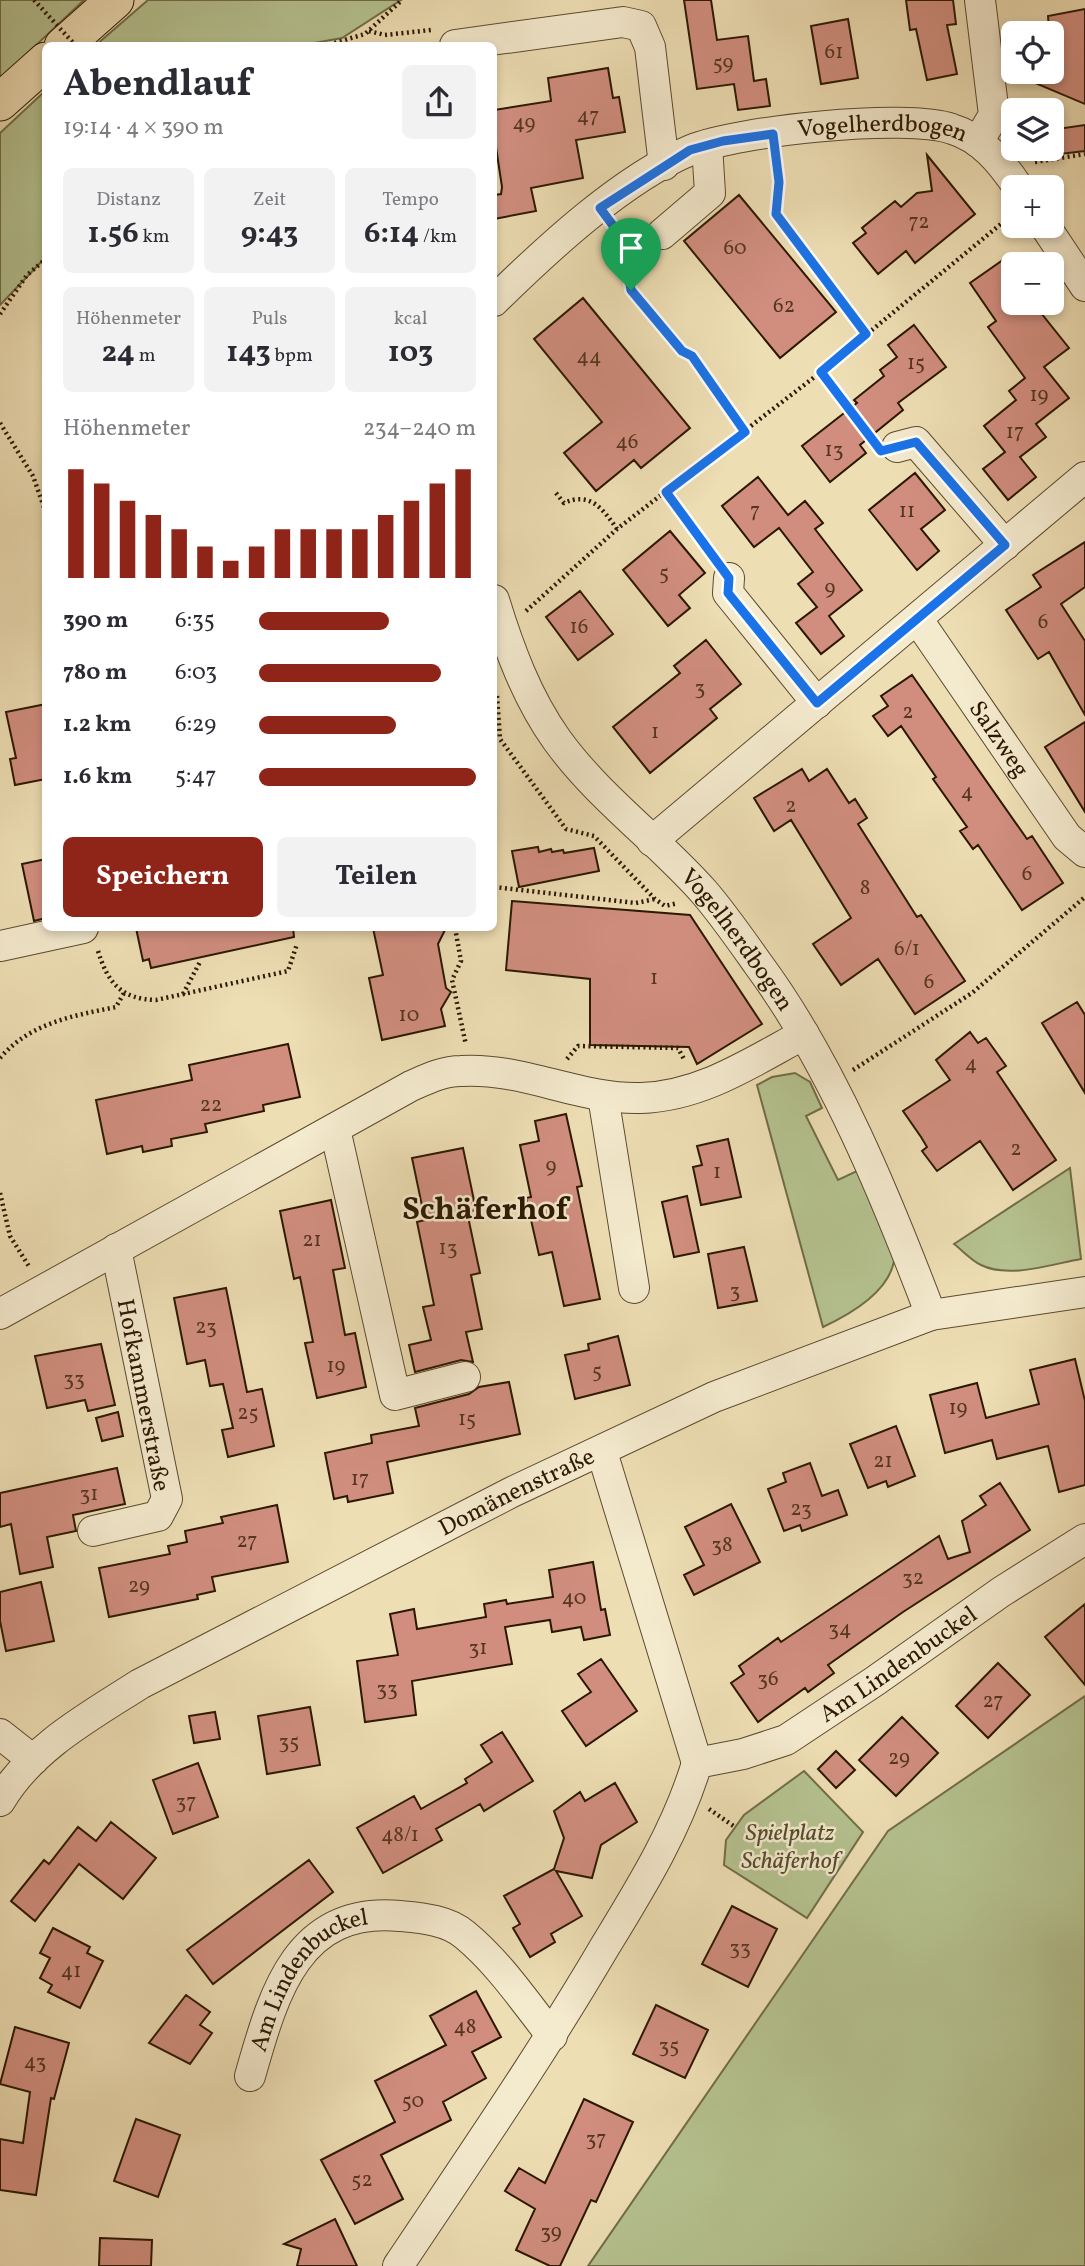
<!DOCTYPE html>
<html lang="de">
<meta charset="utf-8">
<style>
body{margin:0;font-family:Vollkorn,serif;background:#f2f2f3;color:#2b2b33;height:100vh;display:flex;flex-direction:column;font-size:26px;white-space:nowrap}
*{box-sizing:border-box;margin:0}
p{font-size:23px;color:#7c7c81}
.icon{flex:none;width:38px;height:38px;fill:none;stroke:currentColor;stroke-width:2;stroke-linecap:round;stroke-linejoin:round}
.map{position:relative;flex:1;overflow:hidden}
.side{position:absolute;left:42px;top:42px;width:455px;height:889px;display:flex;flex-direction:column;background:#fff;border-radius:10px;box-shadow:0 4px 10px #0003}
.side>*{flex:none}
.tools{position:absolute;left:1001px;top:21px;display:grid;gap:14px}
.tools a{display:grid;place-items:center;width:63px;height:63px;border-radius:10px;background:#fff;box-shadow:0 4px 10px #0003;font-size:35px}
.pin{position:absolute;display:grid;place-items:center;width:60px;height:60px;color:#fff;margin:-72px -30px;border-radius:50% 50% 50% 0;rotate:-45deg;box-shadow:0 0 7px #0007}
.pin .icon{rotate:45deg}
.round{display:grid;place-items:center;flex:none;width:74px;height:74px;border-radius:10px;background:#f2f2f3}
.head{display:flex;align-items:center;justify-content:space-between;height:119px;padding:0 21px}
h1{font-size:38px;font-weight:700;line-height:52px}
.metrics{display:grid;grid-template-columns:repeat(3,1fr);gap:10px;height:119px;padding:7px 21px}
.metrics div{display:grid;align-content:center;border-radius:10px;background:#f2f2f3;text-align:center}
.metrics b{font-size:30px;font-weight:700}
.metrics small{font-size:19px;font-weight:400}
.metrics p{font-size:19px}
.chart{height:196px;padding:14px 21px}
.chart p{display:flex;justify-content:space-between}
.chart svg{width:100%;height:126px;margin-top:7px;stroke:#8f2418;stroke-width:6}
.cta{display:flex;gap:14px;margin-top:auto;padding:14px 21px}
.cta a{flex:1;height:80px;border-radius:10px;background:#8f2418;color:#fff;font-size:28px;font-weight:700;line-height:80px;text-align:center}
.cta a+a{background:#f2f2f3;color:#2b2b33}
ul{padding:0 21px;list-style:none;font-size:23px}
li{display:grid;grid-template-columns:112px 84px 1fr;align-items:center;height:52px}
li i{height:18px;border-radius:9px;background:#8f2418}
.map>svg:first-child{display:block}
.green{fill:#b5c290;stroke:#706d49;stroke-width:2}
.building{fill:#d18e7f;stroke:#2c1802;stroke-width:2}
.lines{fill:none;stroke-linecap:round;stroke-linejoin:round}
.minor-casing{stroke:#5c4a2e;stroke-width:32}
.major-casing{stroke:#2c1802;stroke-width:39}
.path{stroke:#2c1802;stroke-width:4.5;stroke-dasharray:2 3.5;stroke-linecap:butt}
.minor{stroke:#f4eace;stroke-width:30}
.major{stroke:#eedeb4;stroke-width:37}
.path-bridge{stroke:#2c1802;stroke-width:4.5;stroke-dasharray:2 3.5;stroke-linecap:butt}
.route-casing{stroke:#fff;stroke-width:14}
.route{stroke:#1a73e8;stroke-width:9}
.labels{text-anchor:middle;stroke-width:5;stroke-linejoin:round;paint-order:stroke}
.number-label{font-size:21px;fill:#553621}
.street-label{font-size:24px;fill:#2c1802;stroke:#f4eace}
.park-label{font-size:24px;font-style:italic;fill:#554b2d;stroke:#f4eace}
.district-label{font-size:32px;font-weight:bold;fill:#2c1802;stroke:#f4eace}
</style>
<div class="map">
<svg width="1085" height="2266" viewBox="0 0 1085 2266">
<rect width="100%" height="100%" fill="#eedeb4"/>
<filter id="stains"><feTurbulence type="fractalNoise" baseFrequency=".00286" numOctaves="4"/><feColorMatrix values="0 0 0 0 .2 0 0 0 0 .09 0 0 0 0 .02 0 0 0 .5 -.17"/></filter>
<radialGradient id="worn" r=".72"><stop offset=".6" stop-color="#630" stop-opacity="0"/><stop offset="1" stop-color="#630" stop-opacity=".3"/></radialGradient>
<path class="green" d="M0 0H84L0 79Z
M148 0H401L342 38 303 45H96Z
M45 91V258L0 305V133Z
M795 1073 810 1082 822 1108 806 1116 838 1180 859 1170C868 1191 890 1224 894 1245 901 1286 853 1313 823 1327L757 1085 772 1077Z
M1070 1168 1081 1259C1052 1264 1009 1279 981 1265 972 1261 963 1251 954 1244Z
M1085 1696V2266H588L888 1831Z
M804 1771 863 1832 807 1918 724 1865 726 1840 744 1815Z"/>
<path class="building" d="M684 0H711L717 40 748 36 754 81 766 79 770 106 738 110 734 84 697 89Z
M906 0H953L956 24 947 25 957 74 927 80 916 29 910 30Z
M1085 9V104L1009 72H1052L1048 16Z
M848 19 858 78 821 84 811 26Z
M608 68 613 98 619 97 625 132 576 140 583 178 531 188 536 211 494 219V195L501 194 502 187 494 134V110L551 101 548 78Z
M1085 125V151L1060 154 1057 129Z
M927 155 975 214 915 263 906 251 878 274 853 243 866 233 862 228 895 201 901 207 917 193 932 191Z
M739 195 836 312 780 358 684 241Z
M1010 255 1017 264H1013V303H1033L1069 348 1044 367 1069 398 1036 424 1046 437 1020 457 1036 477 1008 500 983 469 1005 452 984 426 1016 400 1009 391 1025 378 988 327 996 321 970 283Z
M583 298 690 428 641 468 634 460 596 491 564 453 602 422 534 339Z
M914 325 946 367 898 403 903 410 860 445 866 453 830 482 802 446 857 403 854 400 884 376 880 370 897 357 888 345Z
M915 473 945 510 921 529 939 551 917 570 869 510Z
M758 477 788 515 805 501 823 523 815 529 862 590 829 616 844 636 821 654 796 623 817 607 798 584 813 572 779 528 754 547 722 506Z
M670 531 705 573 679 595 690 608 668 626 623 570Z
M1085 542V587L1061 604 1085 641V715L1049 652 1038 659 1006 610 1041 587 1033 575Z
M580 591 613 634 578 660 546 617Z
M706 640 741 684 710 709 717 718 650 773 613 727 680 673 674 666Z
M912 675 1027 839 1032 836 1063 883 1022 910 978 845 973 849 960 831 967 827 933 779 936 777 901 726 888 736 873 716 888 706 881 696Z
M46 704V779L15 785 10 759 16 758 6 712Z
M1085 722V812L1045 747Z
M802 769 809 781 827 769 849 803 855 799 867 818 858 824 917 917 921 915 965 981 915 1014 878 959 841 985 813 944 851 918 791 820 774 831 754 798Z
M538 847 539 852 551 849 552 852 563 850 564 853 594 848 599 871 519 887 512 851Z
M46 859V918L34 921 22 864Z
M512 901 690 915 762 1024 697 1064 689 1047 590 1045V979L506 970Z
M136 928H293L294 937 151 968 149 959 143 961Z
M373 928H446L438 944 446 988 451 992 441 1009 445 1026 382 1040 369 978 383 975Z
M1077 1002 1085 1015V1093L1042 1023Z
M970 1032 978 1043 986 1038 1006 1066 997 1072 1056 1160 1013 1190 980 1141 937 1171 922 1151 927 1147 921 1137 903 1111 950 1080 936 1060Z
M288 1044 300 1097 263 1105 264 1111 205 1124 207 1132 171 1139 172 1146 143 1152 142 1146 107 1154 96 1100 192 1080 189 1065Z
M566 1114 582 1186 577 1187 600 1299 564 1306 552 1252 539 1255 526 1198 531 1197 520 1145 539 1141 535 1121Z
M728 1139 741 1197 701 1205 693 1167 702 1165 697 1146Z
M463 1148 476 1210 467 1212 480 1273 471 1275 482 1329 466 1332 473 1362 461 1360 415 1372 409 1345 431 1340 423 1307 434 1305 417 1222 425 1220 412 1158Z
M687 1196 699 1252 674 1257 662 1202Z
M331 1200 345 1268 333 1270 345 1335 355 1333 366 1387 317 1398 305 1343 313 1342 300 1277 294 1279 280 1211Z
M744 1247 757 1301 718 1308 708 1254Z
M226 1288 247 1392 262 1389 274 1446 228 1457 222 1430 233 1428 223 1384 210 1386 205 1360 187 1364 174 1298Z
M618 1336 630 1385 575 1399 565 1355 589 1350 588 1344Z
M101 1344 115 1405 88 1411 85 1400 47 1408 35 1356Z
M1075 1359 1085 1401V1485L1059 1492 1048 1446 997 1459 992 1440 945 1453 930 1395 977 1383 986 1418 1039 1404 1030 1370Z
M509 1382 520 1434 387 1462 393 1493 348 1502 347 1496 334 1499 325 1453 372 1443 371 1435 419 1426 415 1408 469 1394 479 1387Z
M118 1412 123 1436 102 1441 96 1418Z
M896 1426 915 1476 888 1487 886 1481 868 1488 850 1444Z
M810 1463 822 1496 838 1490 847 1515 802 1531 800 1525 784 1531 768 1489 786 1482 783 1473Z
M117 1468 125 1504 73 1515 76 1531 47 1537 53 1567 20 1574 11 1524 0 1527V1493Z
M1000 1483 1030 1530 903 1612 828 1665 834 1673 808 1692 805 1688 758 1722 731 1683 744 1674 739 1666 778 1638 781 1642 939 1536 948 1559 970 1552 962 1521 986 1505 980 1496Z
M731 1504 760 1562 694 1595 684 1575 704 1565 685 1527Z
M277 1505 288 1562 212 1577 215 1591 197 1595 198 1599 109 1617 99 1568 170 1554 168 1546 187 1542 185 1531 223 1523 221 1517Z
M593 1562 601 1610 605 1609 610 1635 584 1640 581 1627 552 1632 550 1620 505 1627 512 1664 412 1681 416 1715 365 1722 357 1661 398 1655 390 1614 414 1609 417 1629 486 1617 484 1604 506 1600 507 1604 553 1597 549 1570Z
M41 1582 54 1641 6 1651 0 1621V1592Z
M1085 1604V1685L1045 1637Z
M601 1659 637 1711 586 1746 562 1711 591 1692 578 1674Z
M998 1663 1030 1695 988 1738 956 1706Z
M310 1707 320 1765 267 1774 258 1716Z
M215 1712 220 1739 194 1743 189 1716Z
M902 1717 938 1753 896 1796 859 1760Z
M502 1732 533 1781 484 1811 480 1804 436 1829 442 1840 383 1873 357 1828 414 1796 421 1809 467 1783 465 1779 492 1762 481 1745Z
M836 1751 855 1770 836 1788 818 1769Z
M198 1763 218 1817 173 1834 153 1780Z
M615 1783 637 1822 601 1845 592 1878 556 1871 582 1916 551 1934 555 1942 530 1957 513 1928 520 1924 504 1896 554 1869 564 1838 554 1811 580 1792 585 1801Z
M111 1822 156 1858 123 1899 79 1864 35 1921 11 1901 44 1860 49 1864 78 1827 96 1841Z
M309 1860 333 1892 213 1984 187 1950Z
M732 1906 777 1929 748 1987 702 1964Z
M53 1928 90 1947 87 1953 103 1961 80 2008 48 1992 52 1985 40 1978 50 1958 40 1953Z
M476 1991 501 2037 472 2052 486 2078 443 2102 451 2120 381 2155 403 2199 355 2224 321 2160 395 2122 375 2081 446 2045 430 2016Z
M186 1995 210 2012 200 2025 212 2033 190 2064 149 2043Z
M656 2005 708 2030 685 2078 633 2054Z
M15 2027 69 2043 54 2099 51 2098 36 2195 0 2190V2139L23 2143 30 2092 0 2084Z
M584 2099 633 2122 596 2202 591 2200 560 2266H550L516 2250 535 2209 505 2191 519 2168 545 2183Z
M136 2119 180 2135 158 2197 114 2181Z
M335 2219 357 2266H297L301 2249 284 2244Z
M100 2238 152 2240 151 2266H99Z"/>
<g class="lines">
<g class="minor-casing">
<g id="minor">
<path d="M455 45 623 22 641 26 650 47 664 165"/>
<path d="M978 142 994 115 980 0"/>
<path d="M1045 226 1085 286"/>
<path d="M662 234 710 193 707 145"/>
<path id="s1" d="M494 301C546 250 623 178 691 150 737 131 906 113 952 129 982 138 1001 162 1018 187"/>
<path d="M897 447 916 442 1005 545"/>
<path d="M729 578 728 593 817 703"/>
<path id="s2" d="M494 600C509 649 527 698 557 740 598 797 657 839 704 892 723 914 741 940 758 964 832 1064 887 1199 931 1315"/>
<path id="s3" d="M918 620 1067 837 1085 852"/>
<path d="M652 841 1085 477"/>
<path d="M0 946 83 928"/>
<path d="M603 1096 634 1288"/>
<path d="M335 1129 395 1395 465 1377"/>
<path d="M0 1314 411 1086C427 1079 443 1071 461 1071 522 1067 580 1100 641 1098 702 1096 752 1062 804 1034"/>
<path d="M602 1452 697 1763"/>
<path d="M93 1531 158 1516 167 1499 116 1249"/>
<path d="M0 1734 33 1760"/>
<path id="s4" d="M0 1801C31 1748 90 1716 140 1684L512 1492 714 1397 931 1315 1085 1292"/>
<path id="s5" d="M250 2076C273 1996 296 1906 400 1916 422 1918 448 1920 465 1935 499 1963 525 2002 552 2036"/>
<path id="s6" d="M398 2266C468 2161 540 2057 604 1948 640 1889 677 1830 697 1763L743 1754 786 1740 875 1681 1001 1592 1085 1539"/>
</g>
</g>
<g class="major-casing">
<path id="major" d="M63 46 115 0
M0 102 46 61"/>
</g>
<path class="path" d="M369 31 385 35 431 30
M324 46 365 34 402 0
M776 158 779 182 776 214 866 333
M1035 162 1085 154
M616 229 623 239 631 290 682 350 692 356 745 432
M0 314 27 275 46 259
M821 372 872 438
M0 423 33 476 46 513
M666 492 712 555
M556 493 564 503C590 491 603 509 617 529
M526 611 617 529 821 372 1013 214
M497 696 500 739 566 829 594 836 655 899 665 906 678 903
M494 887 636 903 655 899
M455 928 461 961 452 980 466 1045
M98 951C108 983 121 999 156 1000L288 971 297 944
M183 994 201 960
M0 1058C30 1023 72 1016 116 1007L124 993
M567 1059 578 1046 678 1048 685 1061
M853 1070 972 993 1085 897
M0 1193 10 1236 30 1268
M709 1809 735 1827"/>
<use href="#minor" class="minor"/>
<use href="#major" class="major"/>
<path class="path-bridge" d="M34 0 76 46"/>
</g>
<g class="lines">
<g class="route-casing">
<path id="route" d="M773 134 779 182 776 214 866 334 821 372 881 451 916 442 1005 545 817 703 728 593 729 578 666 492 745 432 692 356 682 351 631 290 623 239 600 208 690 150 723 141Z"/>
</g>
<use href="#route" class="route"/>
</g>
<g class="labels">
<g class="number-label">
<text x="834" y="58">61</text>
<text x="723" y="69">59</text>
<text x="588" y="122">47</text>
<text x="524" y="129">49</text>
<text x="919" y="228">72</text>
<text x="735" y="254">60</text>
<text x="784" y="312">62</text>
<text x="589" y="363">44</text>
<text x="916" y="369">15</text>
<text x="1039" y="401">19</text>
<text x="1015" y="438">17</text>
<text x="627" y="448">46</text>
<text x="834" y="456">13</text>
<text x="755" y="517">7</text>
<text x="907" y="517">11</text>
<text x="664" y="579">5</text>
<text x="830" y="594">9</text>
<text x="1043" y="628">6</text>
<text x="579" y="633">16</text>
<text x="700" y="694">3</text>
<text x="908" y="718">2</text>
<text x="655" y="738">1</text>
<text x="967" y="798">4</text>
<text x="791" y="812">2</text>
<text x="1027" y="880">6</text>
<text x="865" y="894">8</text>
<text x="907" y="955">6/1</text>
<text x="654" y="984">1</text>
<text x="929" y="988">6</text>
<text x="409" y="1021">10</text>
<text x="971" y="1070">4</text>
<text x="211" y="1111">22</text>
<text x="1016" y="1155">2</text>
<text x="551" y="1172">9</text>
<text x="717" y="1178">1</text>
<text x="312" y="1246">21</text>
<text x="448" y="1254">13</text>
<text x="735" y="1297">3</text>
<text x="206" y="1333">23</text>
<text x="336" y="1372">19</text>
<text x="597" y="1377">5</text>
<text x="74" y="1385">33</text>
<text x="958" y="1414">19</text>
<text x="248" y="1419">25</text>
<text x="467" y="1425">15</text>
<text x="883" y="1467">21</text>
<text x="360" y="1485">17</text>
<text x="89" y="1500">31</text>
<text x="801" y="1515">23</text>
<text x="247" y="1547">27</text>
<text x="722" y="1551">38</text>
<text x="913" y="1584">32</text>
<text x="139" y="1592">29</text>
<text x="574" y="1604">40</text>
<text x="840" y="1635">34</text>
<text x="478" y="1654">31</text>
<text x="768" y="1685">36</text>
<text x="387" y="1695">33</text>
<text x="993" y="1707">27</text>
<text x="289" y="1748">35</text>
<text x="899" y="1764">29</text>
<text x="186" y="1808">37</text>
<text x="400" y="1841">48/1</text>
<text x="740" y="1954">33</text>
<text x="71" y="1977">41</text>
<text x="465" y="2033">48</text>
<text x="669" y="2052">35</text>
<text x="35" y="2068">43</text>
<text x="413" y="2107">50</text>
<text x="596" y="2145">37</text>
<text x="362" y="2186">52</text>
<text x="551" y="2238">39</text>
</g>
<g class="street-label">
<text dy="8" stroke="none"><textPath href="#s1" startOffset="444">Vogelherdbogen</textPath></text>
<text dy="8" stroke="none"><textPath href="#s3" startOffset="144">Salzweg</textPath></text>
<text dy="8" stroke="none"><textPath href="#s2" startOffset="424">Vogelherdbogen</textPath></text>
<text transform="translate(144 1395) rotate(79)" y="8">Hofkammerstraße</text>
<text dy="8" stroke="none"><textPath href="#s4" startOffset="607">Domänenstraße</textPath></text>
<text dy="8" stroke="none"><textPath href="#s6" startOffset="814">Am Lindenbuckel</textPath></text>
<text dy="8" stroke="none"><textPath href="#s5" startOffset="119">Am Lindenbuckel</textPath></text>
</g>
<g class="park-label">
<text x="790" y="1840">Spielplatz<tspan x="790" dy="28">Schäferhof</tspan></text>
</g>
<g class="district-label">
<text x="485" y="1219">Schäferhof</text>
</g>
</g>
<rect width="100%" height="100%" filter="url(#stains)"/>
<rect width="100%" height="100%" fill="url(#worn)"/>
</svg>
<div class="tools">
<a><svg class="icon" aria-label="locate" viewBox="0 0 24 24"><circle cx="12" cy="12" r="6"/><path d="M12 2v4M12 18v4M2 12h4M18 12h4"/></svg></a>
<a><svg class="icon" aria-label="layers" viewBox="0 0 24 24"><path d="M12 4l9 5-9 5-9-5zM3 14l9 5 9-5"/></svg></a>
<a>+</a>
<a>−</a>
</div>
<div class="pin" style="left:631px;top:290px;background:#1e9e55"><svg class="icon" aria-label="arrive" viewBox="0 0 24 24"><path d="M6 21V4h12l-3 4 3 4H6"/></svg></div>
<section class="side">
<div class="head"><div><h1>Abendlauf</h1><p>19:14 · 4 × 390 m</p></div><a class="round"><svg class="icon" aria-label="share" viewBox="0 0 24 24"><path d="M12 15V3M7 8l5-5 5 5M5 13v7h14v-7"/></svg></a></div>
<div class="metrics">
<div><p>Distanz</p><b>1.56<small> km</small></b></div>
<div><p>Zeit</p><b>9:43</b></div>
<div><p>Tempo</p><b>6:14<small> /km</small></b></div>
</div>
<div class="metrics">
<div><p>Höhenmeter</p><b>24<small> m</small></b></div>
<div><p>Puls</p><b>143<small> bpm</small></b></div>
<div><p>kcal</p><b>103</b></div>
</div>
<div class="chart"><p><span>Höhenmeter</span>234–240 m</p>
<svg viewBox="0 0 160 44" preserveAspectRatio="none"><path d="M5 44V6M15 44V11M25 44V17M35 44V22M45 44V27M55 44V33M65 44V38M75 44V33M85 44V27M95 44V27M105 44V27M115 44V27M125 44V22M135 44V17M145 44V11M155 44V6"/></svg>
</div>
<ul>
<li><b>390 m</b>6:35<i style="width:60%"></i></li>
<li><b>780 m</b>6:03<i style="width:84%"></i></li>
<li><b>1.2 km</b>6:29<i style="width:63%"></i></li>
<li><b>1.6 km</b>5:47<i style="width:100%"></i></li>
</ul>
<div class="cta"><a>Speichern</a><a>Teilen</a></div>
</section>
</div>
